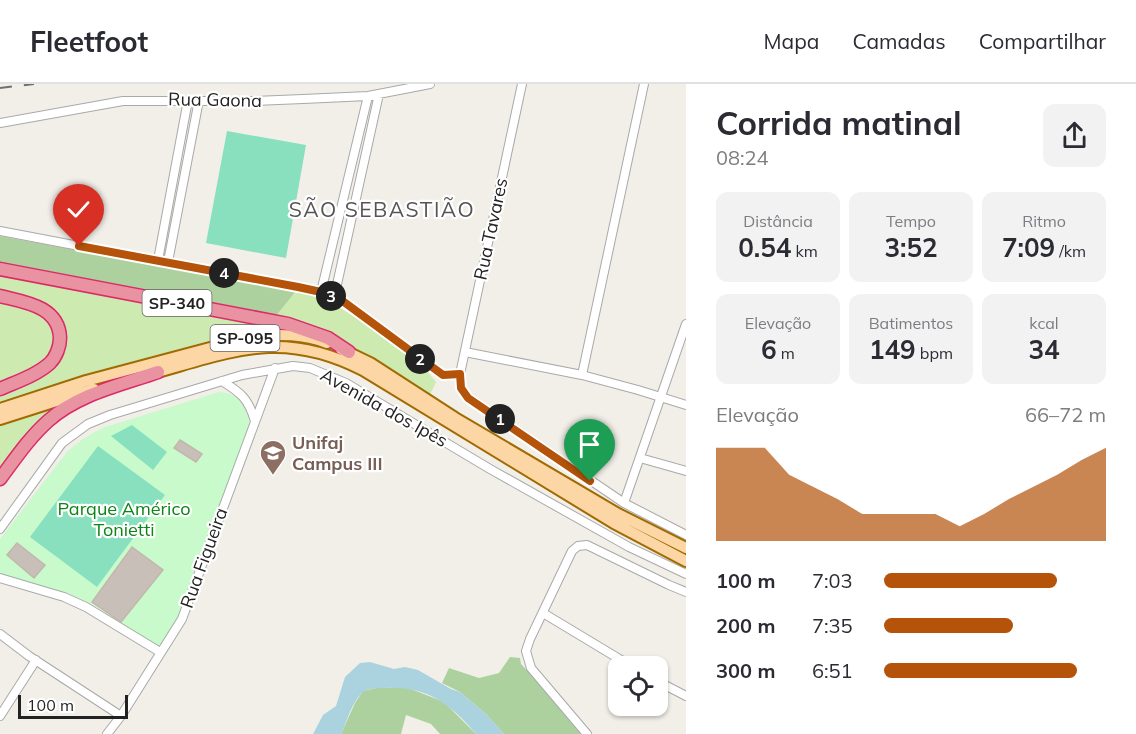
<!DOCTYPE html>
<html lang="pt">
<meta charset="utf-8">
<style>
body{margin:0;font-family:Mulish,sans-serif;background:#f2f2f3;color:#2b2b33;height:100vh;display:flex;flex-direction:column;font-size:22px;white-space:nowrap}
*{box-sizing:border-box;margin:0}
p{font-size:20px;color:#7c7c81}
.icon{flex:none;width:33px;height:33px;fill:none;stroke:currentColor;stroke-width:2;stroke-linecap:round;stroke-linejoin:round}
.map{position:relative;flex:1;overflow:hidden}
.details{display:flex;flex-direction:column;background:#fff;width:450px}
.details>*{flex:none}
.buttons{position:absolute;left:608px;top:572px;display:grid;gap:12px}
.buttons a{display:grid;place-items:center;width:60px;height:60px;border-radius:12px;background:#fff;box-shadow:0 2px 4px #0004;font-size:30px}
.scale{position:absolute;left:18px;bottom:15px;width:110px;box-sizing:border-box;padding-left:6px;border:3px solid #222;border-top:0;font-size:16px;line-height:21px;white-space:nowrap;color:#222;-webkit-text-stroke:4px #fff;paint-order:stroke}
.pin{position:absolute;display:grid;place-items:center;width:51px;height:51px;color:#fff;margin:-62px -26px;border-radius:50% 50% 50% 0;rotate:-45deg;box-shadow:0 0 6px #0007}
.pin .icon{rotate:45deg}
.km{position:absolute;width:30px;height:30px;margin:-15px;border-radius:50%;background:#222;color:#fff;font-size:16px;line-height:30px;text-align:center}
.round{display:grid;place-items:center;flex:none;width:63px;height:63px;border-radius:12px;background:#f2f2f3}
.summary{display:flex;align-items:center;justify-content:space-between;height:102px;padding:0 30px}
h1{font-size:33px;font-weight:700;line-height:45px}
.stats{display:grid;grid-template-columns:repeat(3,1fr);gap:9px;height:102px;padding:6px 30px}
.stats div{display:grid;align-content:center;border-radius:12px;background:#f2f2f3;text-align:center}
.stats b{font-size:26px;font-weight:700}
.stats small{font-size:16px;font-weight:400}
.stats p{font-size:16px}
.chart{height:168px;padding:12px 30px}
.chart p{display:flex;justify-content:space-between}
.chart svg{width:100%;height:108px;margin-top:6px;fill:#b45309;opacity:.7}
ul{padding:0 30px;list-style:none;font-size:20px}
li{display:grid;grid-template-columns:96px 72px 1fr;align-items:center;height:45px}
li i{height:15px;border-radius:8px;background:#b45309}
header{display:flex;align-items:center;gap:36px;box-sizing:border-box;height:84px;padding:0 30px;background:#fff;border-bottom:2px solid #e1e1e2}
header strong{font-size:28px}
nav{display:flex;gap:33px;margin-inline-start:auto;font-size:21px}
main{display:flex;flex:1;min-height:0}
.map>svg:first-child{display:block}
.grass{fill:#cdebb0}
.forest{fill:#add19e}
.park{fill:#c8facc}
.pitch{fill:#88e0be}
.water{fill:#aad3df}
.building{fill:#c7bfb8;stroke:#c4b6ab;stroke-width:1.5}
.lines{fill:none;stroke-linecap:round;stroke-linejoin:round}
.minor-casing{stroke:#a9a9a9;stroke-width:10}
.major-casing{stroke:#a06b00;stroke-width:14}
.highway-casing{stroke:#dc2a67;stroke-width:15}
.minor{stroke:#fff;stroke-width:8}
.major{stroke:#fcd6a4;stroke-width:10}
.highway{stroke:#e892a2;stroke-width:12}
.rail{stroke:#707070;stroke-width:2;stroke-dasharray:12 12;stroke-linecap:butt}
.route-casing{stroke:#fff;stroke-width:12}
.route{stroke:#b45309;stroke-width:8}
.labels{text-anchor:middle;stroke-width:4.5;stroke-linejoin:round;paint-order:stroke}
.shield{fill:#fff;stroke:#646464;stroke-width:1.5}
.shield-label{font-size:16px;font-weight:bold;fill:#222}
.street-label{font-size:18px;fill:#222;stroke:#fff}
.education-label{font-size:18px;font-weight:bold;fill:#785e54;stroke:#fff;text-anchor:start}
.park-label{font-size:18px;fill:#0c8416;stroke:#fff}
.quarter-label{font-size:21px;letter-spacing:1.5px;fill:#555;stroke:#fff}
</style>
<header>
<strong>Fleetfoot</strong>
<nav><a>Mapa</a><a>Camadas</a><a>Compartilhar</a></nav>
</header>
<main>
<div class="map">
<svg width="686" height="650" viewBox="0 0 686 650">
<rect width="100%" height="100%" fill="#f2efe9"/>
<path class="grass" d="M0 188 272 244 227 252 79 292 65 298 0 320V309L45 288 62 238C50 215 24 213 0 206Z
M296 207C332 215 357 234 386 255 404 268 422 280 436 298L430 311 324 247 276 232Z
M0 219C20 223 54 225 54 253 54 261 52 269 46 274 35 285 14 291 0 298Z
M61 322 0 388V342Z"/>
<path class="forest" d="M0 152 296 207 276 232 0 180Z
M510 573 520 574 521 580 548 608 583 650H504L487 631 460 608 442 599 449 584 479 594 499 589Z
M406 603 444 618 476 650H440L431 640 406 631 401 650H341L355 619 363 607 376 604Z"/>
<path class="park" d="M219 308C240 309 245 322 250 341L178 541 162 561H155L92 520 68 509 0 494V455L67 368C79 357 90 350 105 343Z"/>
<path class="pitch" d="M227 47 306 61 286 174 206 159Z
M132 341 167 368 153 386 111 352Z
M98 362 165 411 97 503 30 453Z"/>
<path class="water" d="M370 578 394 585 405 583 418 586 451 605 460 608 487 631 504 650H476C450 619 426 602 385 604 378 604 367 604 362 609 352 618 347 637 341 650H313L323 631 336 622 345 593 360 579Z"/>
<path class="building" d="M180 356 202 370 196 378 174 364Z
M17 459 45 481 34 494 7 471Z
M132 463 163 486 121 538 92 518Z"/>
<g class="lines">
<g class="minor-casing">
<path id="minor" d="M522 0 460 290 461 304 468 313 624 419 686 451
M0 39 123 17H254L303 15 368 12 430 0
M0 147 321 208 344 218 443 291 460 290
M158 176 188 16
M168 178 199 16
M321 208 368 12
M334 214 379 10
M465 268 582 291 638 306 686 321
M582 291 644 0
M222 297C241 309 248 314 255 337
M640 374 686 387
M624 419 686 240
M0 445 62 359 88 340 110 331 242 291 293 282 310 284 346 299 490 385 629 463 686 490
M0 494 64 513 86 523 160 568
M543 529 631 582
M0 550 29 572 121 632
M657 597 686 612
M0 632 36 576
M107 650 121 632 182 535 275 284
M587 650 531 584 526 567 530 555 572 467 578 462 587 461 669 501 686 508"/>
</g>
<g class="major-casing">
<path id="major" d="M341 265 370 279 455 334 618 430 686 464
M150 290C231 268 281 244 363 286L614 439 686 477
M0 325 86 297 255 252C280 250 303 250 327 259
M0 335 94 305"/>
</g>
<g class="highway-casing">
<path id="highway" d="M0 185 288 240 328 254 349 268
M0 212C24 218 59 222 60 254 60 263 56 273 50 279 37 291 16 298 0 305
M0 395C15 375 29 354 48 337 78 310 121 301 158 288"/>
</g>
<use href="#minor" class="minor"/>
<use href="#major" class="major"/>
<use href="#highway" class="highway"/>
<path class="rail" d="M0 4 34 0"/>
</g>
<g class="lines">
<g class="route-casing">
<path id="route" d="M79 162 298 203 321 208 344 218 443 291 460 290 461 304 468 314 590 397"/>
</g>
<use href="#route" class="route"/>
</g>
<defs>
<g id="university-pin" transform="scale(1.35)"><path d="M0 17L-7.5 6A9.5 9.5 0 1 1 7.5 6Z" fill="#8d6e63" stroke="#fff"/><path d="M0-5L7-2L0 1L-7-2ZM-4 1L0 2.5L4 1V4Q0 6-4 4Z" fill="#fff"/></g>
</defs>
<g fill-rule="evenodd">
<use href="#university-pin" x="273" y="369"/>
</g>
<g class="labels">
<g class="shield">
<rect x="142.5" y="206" width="69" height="26" rx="4.5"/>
<rect x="210.5" y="241" width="69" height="26" rx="4.5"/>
</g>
<g class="shield-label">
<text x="177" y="225">SP-340</text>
<text x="245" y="260">SP-095</text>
</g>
<g class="street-label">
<text transform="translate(215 16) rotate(1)" y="6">Rua Gaona</text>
<text transform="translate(491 145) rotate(-78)" y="6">Rua Tavares</text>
<text transform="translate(384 324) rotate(29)" y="6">Avenida dos Ipês</text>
<text transform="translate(204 474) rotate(-70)" y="6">Rua Figueira</text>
</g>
<g class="education-label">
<text x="292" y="365">Unifaj<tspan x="292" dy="21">Campus III</tspan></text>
</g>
<g class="park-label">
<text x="124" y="431">Parque Américo<tspan x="124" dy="21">Tonietti</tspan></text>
</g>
<g class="quarter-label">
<text x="382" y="133">SÃO SEBASTIÃO</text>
</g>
</g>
</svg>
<div class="buttons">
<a><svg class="icon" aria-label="locate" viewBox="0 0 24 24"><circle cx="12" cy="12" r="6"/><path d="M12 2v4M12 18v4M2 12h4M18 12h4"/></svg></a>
</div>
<div class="scale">100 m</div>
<div class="pin" style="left:590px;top:397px;background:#1e9e55"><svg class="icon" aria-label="arrive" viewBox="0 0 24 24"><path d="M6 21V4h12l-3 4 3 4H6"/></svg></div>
<div class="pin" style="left:79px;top:162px;background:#d93025"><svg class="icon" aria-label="check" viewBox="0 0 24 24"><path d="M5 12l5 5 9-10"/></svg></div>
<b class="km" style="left:500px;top:335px">1</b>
<b class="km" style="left:420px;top:275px">2</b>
<b class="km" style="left:331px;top:212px">3</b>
<b class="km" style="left:224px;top:189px">4</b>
</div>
<section class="details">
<div class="summary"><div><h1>Corrida matinal</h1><p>08:24</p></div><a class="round"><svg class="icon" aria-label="share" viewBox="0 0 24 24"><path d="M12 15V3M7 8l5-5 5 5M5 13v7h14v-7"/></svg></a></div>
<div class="stats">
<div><p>Distância</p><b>0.54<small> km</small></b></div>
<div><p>Tempo</p><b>3:52</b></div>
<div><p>Ritmo</p><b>7:09<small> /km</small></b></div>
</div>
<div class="stats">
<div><p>Elevação</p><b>6<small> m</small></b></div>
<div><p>Batimentos</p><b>149<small> bpm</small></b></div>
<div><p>kcal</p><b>34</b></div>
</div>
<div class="chart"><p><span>Elevação</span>66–72 m</p>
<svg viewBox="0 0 160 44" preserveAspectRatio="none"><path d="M0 44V6L10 6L20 6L30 17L40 22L50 27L60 33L70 33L80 33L90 33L100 38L110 33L120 27L130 22L140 17L150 11L160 6V44z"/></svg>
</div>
<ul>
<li><b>100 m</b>7:03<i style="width:78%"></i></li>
<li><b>200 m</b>7:35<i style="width:58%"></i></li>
<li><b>300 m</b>6:51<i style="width:87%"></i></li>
</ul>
</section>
</main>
